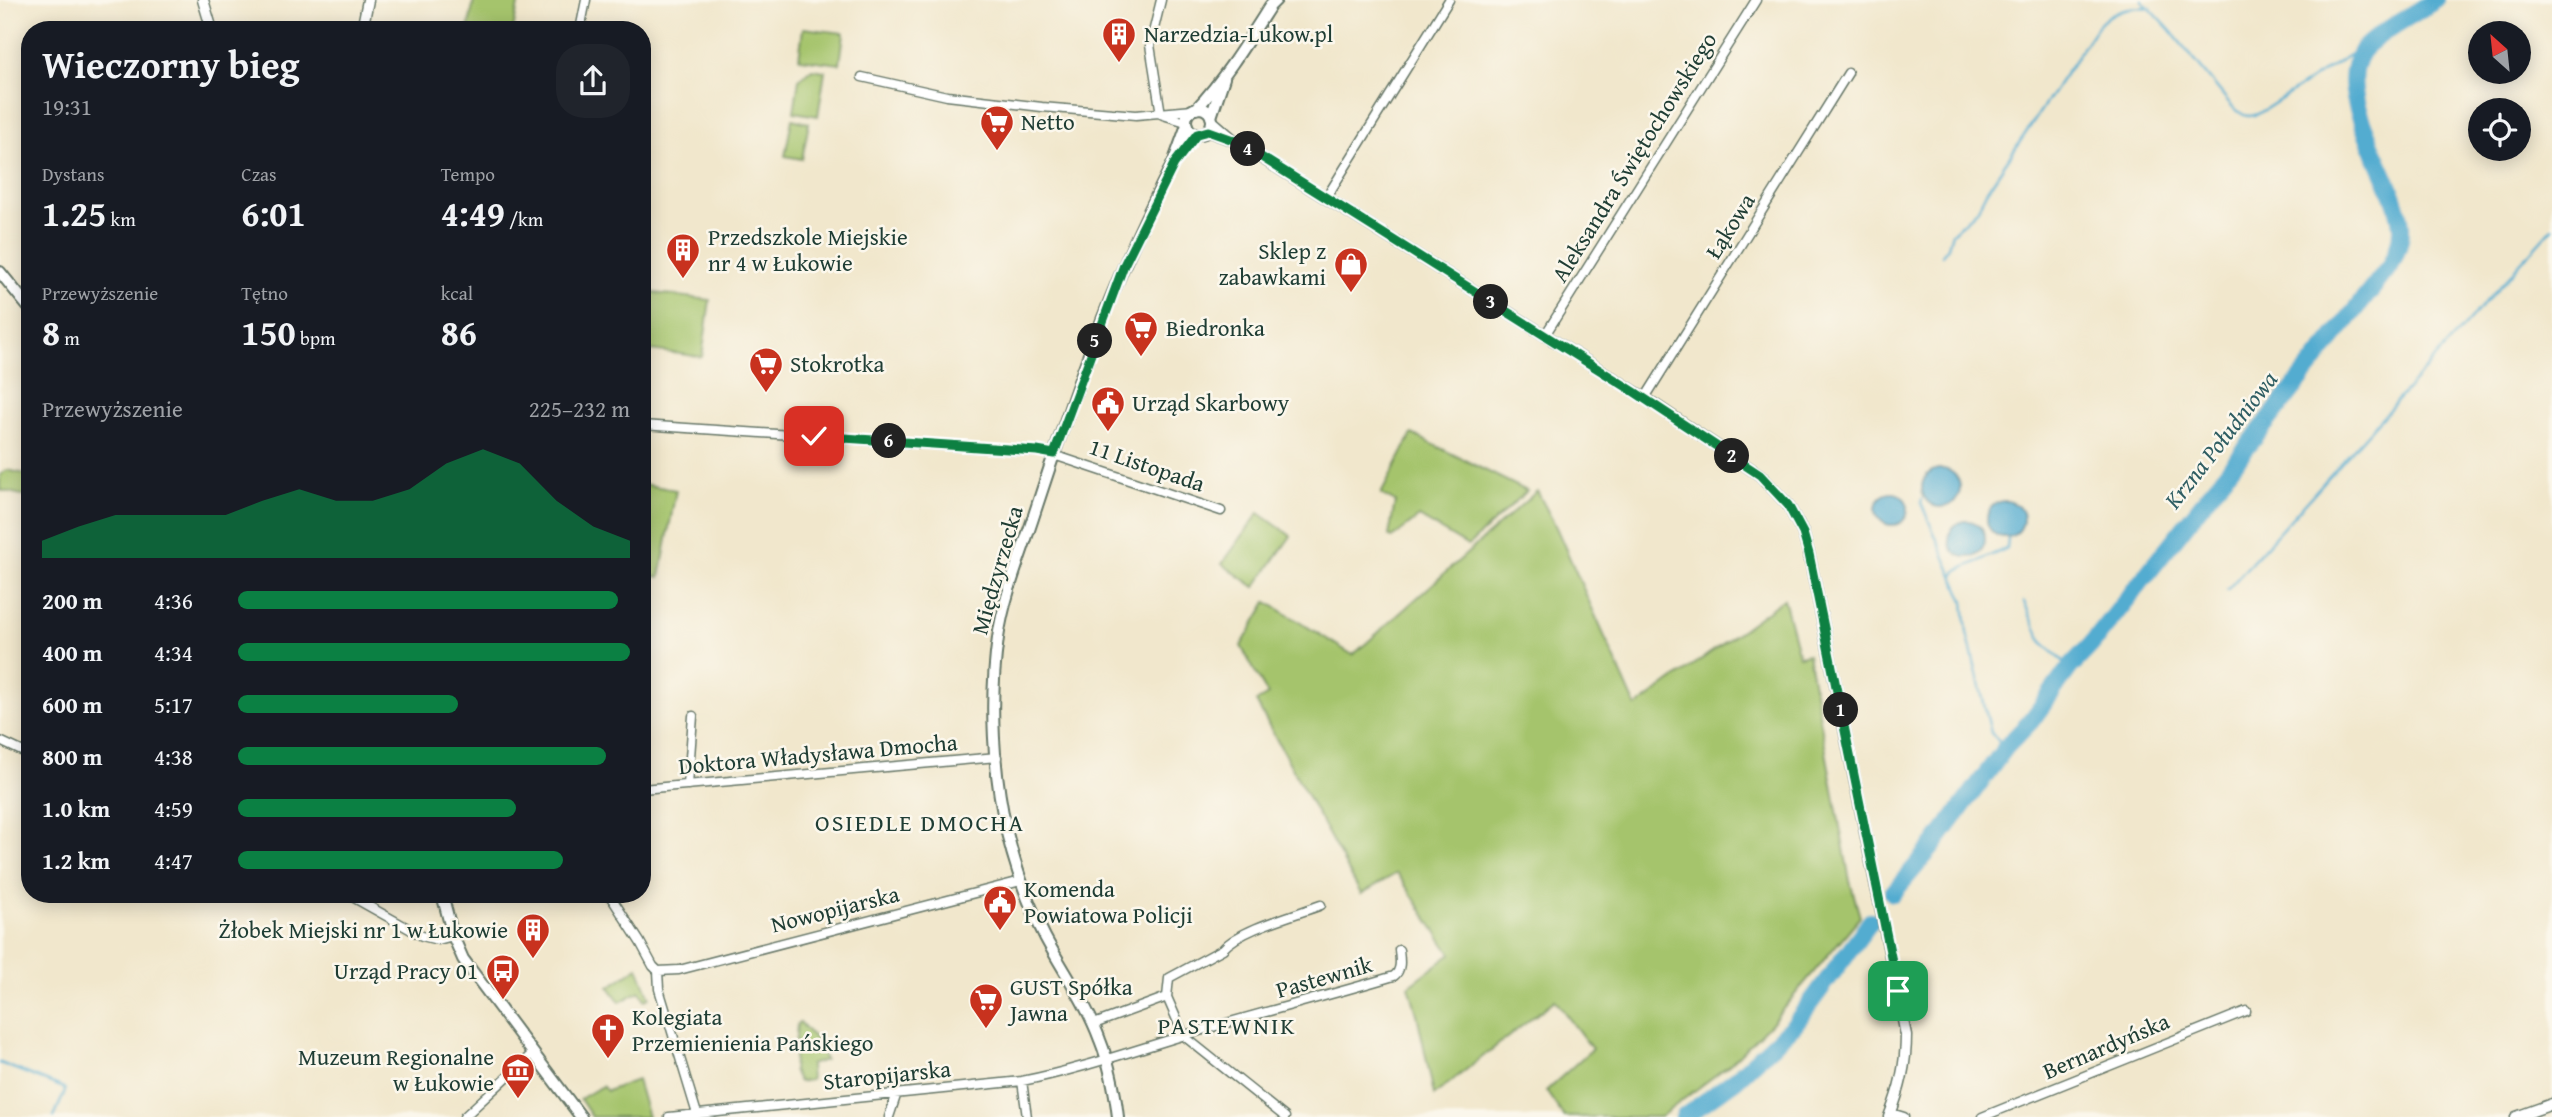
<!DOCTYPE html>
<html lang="pl">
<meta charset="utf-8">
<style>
body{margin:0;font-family:"Gentium Book Plus",serif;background:#20242c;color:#f1f3f6;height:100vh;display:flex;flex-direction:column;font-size:26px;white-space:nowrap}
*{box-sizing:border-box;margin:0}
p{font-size:23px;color:#9ea1a6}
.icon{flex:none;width:38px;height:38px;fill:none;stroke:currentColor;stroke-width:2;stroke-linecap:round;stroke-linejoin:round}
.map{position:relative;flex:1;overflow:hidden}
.details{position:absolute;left:21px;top:21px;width:630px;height:882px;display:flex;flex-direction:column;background:#171b24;border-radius:28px;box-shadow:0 4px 18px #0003}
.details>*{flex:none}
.needle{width:46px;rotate:333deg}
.buttons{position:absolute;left:2468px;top:21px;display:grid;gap:14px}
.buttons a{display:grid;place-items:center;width:63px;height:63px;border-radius:50%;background:#171b24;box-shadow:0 4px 18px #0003;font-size:35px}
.pin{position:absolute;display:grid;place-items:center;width:60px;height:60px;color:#fff;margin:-30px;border-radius:14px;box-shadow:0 4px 10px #0006}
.km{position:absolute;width:35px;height:35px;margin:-18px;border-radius:50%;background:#222;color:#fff;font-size:19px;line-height:35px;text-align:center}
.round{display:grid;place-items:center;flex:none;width:74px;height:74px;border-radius:28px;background:#20242c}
.summary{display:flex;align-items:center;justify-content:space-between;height:119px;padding:0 21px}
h1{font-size:38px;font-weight:700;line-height:52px}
.figures{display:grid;grid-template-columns:repeat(3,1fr);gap:10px;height:119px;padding:7px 21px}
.figures div{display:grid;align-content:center}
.figures b{font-size:35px;font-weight:700}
.figures small{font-size:19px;font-weight:400}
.figures p{font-size:19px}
.chart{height:196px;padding:14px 21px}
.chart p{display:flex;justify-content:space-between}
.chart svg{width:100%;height:126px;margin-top:7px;fill:#0b8043;opacity:.7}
ul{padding:0 21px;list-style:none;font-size:23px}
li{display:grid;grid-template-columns:112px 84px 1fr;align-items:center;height:52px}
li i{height:18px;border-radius:9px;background:#0b8043}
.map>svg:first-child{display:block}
.green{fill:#a5c46c;stroke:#628050;stroke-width:2}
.water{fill:#53acd0;stroke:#397482;stroke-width:2}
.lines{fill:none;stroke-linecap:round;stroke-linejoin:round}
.stream{stroke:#53acd0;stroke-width:2.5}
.river{stroke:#53acd0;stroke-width:18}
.minor-casing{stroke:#687869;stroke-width:11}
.tertiary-casing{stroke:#687869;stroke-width:13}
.secondary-casing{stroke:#687869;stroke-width:14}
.minor{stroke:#fff;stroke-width:8}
.tertiary{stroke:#fff;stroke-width:10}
.secondary{stroke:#fff;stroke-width:10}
.route-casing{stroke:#fff;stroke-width:14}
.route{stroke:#0b8043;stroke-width:9}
.labels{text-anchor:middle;stroke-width:5;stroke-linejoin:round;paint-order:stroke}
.poi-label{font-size:23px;fill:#1f3d34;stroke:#fbf7ec;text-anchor:start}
.street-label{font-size:23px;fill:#1f3d34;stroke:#fbf7ec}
.water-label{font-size:24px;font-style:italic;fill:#2f5e63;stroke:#fbf7ec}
.neighbourhood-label{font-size:24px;letter-spacing:2px;fill:#1f3d34;stroke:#fbf7ec}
</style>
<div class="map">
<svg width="2552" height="1117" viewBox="0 0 2552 1117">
<rect width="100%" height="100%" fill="#fbf7ec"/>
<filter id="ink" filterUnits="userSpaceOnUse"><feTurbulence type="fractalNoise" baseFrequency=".0143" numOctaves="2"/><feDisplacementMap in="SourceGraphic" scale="14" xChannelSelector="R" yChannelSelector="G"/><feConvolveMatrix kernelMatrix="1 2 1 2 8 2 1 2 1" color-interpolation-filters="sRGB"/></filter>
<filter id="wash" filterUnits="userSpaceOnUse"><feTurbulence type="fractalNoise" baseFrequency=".00686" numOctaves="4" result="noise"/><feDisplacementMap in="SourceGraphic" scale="28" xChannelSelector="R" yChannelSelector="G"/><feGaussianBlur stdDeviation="1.57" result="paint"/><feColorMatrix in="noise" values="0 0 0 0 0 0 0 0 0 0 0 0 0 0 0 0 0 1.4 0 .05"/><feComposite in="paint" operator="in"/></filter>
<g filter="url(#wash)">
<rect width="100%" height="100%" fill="#f1e7cc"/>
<path class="green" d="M474 0H519L513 30H468Z
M803 28 844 33 840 64 799 59Z
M812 69 825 71 818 116 794 112 799 79Z
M792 119 809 123 802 159 785 156Z
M647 292 710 300 702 357 642 349Z
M1412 434 1527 491 1468 546 1419 517 1392 538 1389 536 1395 502 1381 494Z
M7 470 30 475V497L0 490V475Z
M642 484 676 490 660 577 642 574Z
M1537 491 1555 525 1636 707 1784 599 1799 656 1808 654 1850 881 1860 917 1771 1023 1730 1064 1660 1117H1564L1546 1091 1592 1049 1555 1000 1434 1095 1417 1014 1409 986 1451 954 1397 873 1361 894 1256 702 1268 695 1241 646 1267 602 1353 655Z
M1259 513 1291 536 1255 587 1222 564Z
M638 967 650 998 645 1000 640 991 620 1002 609 987Z
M800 1022 815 1039 825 1060 810 1065 811 1080 799 1082 793 1071 797 1024Z
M637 1080 648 1117H592L580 1099 602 1086 607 1091Z"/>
<path class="water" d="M1922 488a19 19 0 1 1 38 0a19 19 0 1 1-38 0Z
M1876 509a16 16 0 1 1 32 0a16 16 0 1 1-32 0Z
M1987 519a18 18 0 1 1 36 0a18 18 0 1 1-36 0Z
M1949 539a18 18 0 1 1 36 0a18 18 0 1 1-36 0Z"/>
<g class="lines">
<path class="stream" d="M2142 0 2170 30 2231 105C2241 114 2245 119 2258 114L2349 55 2361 52
M1942 255 1948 247 1952 233 1977 210 1986 192 2097 27C2111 10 2129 5 2151 8
M1922 499 1921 503 1964 601 1967 633 1991 733 2006 747
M1954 576 1957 571 2007 548 2008 539
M2227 590 2552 228
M2024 602 2042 642 2070 667
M0 1063 64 1088 65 1091 54 1117"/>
<path class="river" d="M1893 893 1933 846 2006 747 2031 721 2070 667 2091 645 2390 266C2396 253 2402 241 2401 226 2397 177 2331 98 2361 52 2372 36 2417 12 2436 0
M1684 1117 1736 1079 1794 1025 1871 921"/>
</g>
</g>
<g filter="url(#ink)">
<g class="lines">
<g class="minor-casing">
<path id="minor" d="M580 30 586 0
M862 77 947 96 1042 107 1136 115 1193 110
M1161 114 1150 45 1161 0
M1163 115 1186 122
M1326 198 1449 0
M1545 335 1756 0
M1645 398 1848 73
M642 425 1045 452 1221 511
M0 741 30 755
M688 785 693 716
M642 789 997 757
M347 894 422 936 438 940 453 936
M609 894 640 942 653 966 658 971 659 989 697 1114
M658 971 679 970 1021 881
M1094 1024 1167 997
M1022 1081 1027 1117
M1891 1113 1904 1117
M464 1117 533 1053
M669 1117 1022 1081C1077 1070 1129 1052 1182 1036 1252 1015 1324 997 1394 976 1402 970 1400 959 1399 950
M889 1117 897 1093
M1285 1117 1184 1036 1167 997 1169 978 1223 949C1240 929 1295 915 1321 905
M1982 1117 2246 1011"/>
</g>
<g class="tertiary-casing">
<path id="tertiary" d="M203 0 212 30
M362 30 368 0
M1212 121 1235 141 1645 398 1760 475 1788 505 1803 533 1809 554 1906 1035C1906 1065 1900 1089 1889 1117
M1207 131 1232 140
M2516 1117 2552 1104"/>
</g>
<g class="secondary-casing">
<path id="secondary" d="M1186 121a13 13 0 1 1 26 0a13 13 0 1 1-26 0Z
M1196 109C1225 78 1247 42 1270 6L1276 0
M1211 117 1224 78
M1175 158 1187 125
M0 272 30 309
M442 894 453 936 463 959 581 1117
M1118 1117C1115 1091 1110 1065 1100 1040 1087 1004 1063 971 1045 937 1028 904 1016 869 1007 833 993 772 989 701 998 638 1004 595 1022 553 1035 512 1069 408 1104 303 1152 205 1164 181 1176 151 1197 134"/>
</g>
<use href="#minor" class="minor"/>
<use href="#tertiary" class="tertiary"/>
<use href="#secondary" class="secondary"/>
</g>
</g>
<g class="lines" filter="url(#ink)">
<g class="route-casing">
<path id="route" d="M814 436 1037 451 1054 454 1124 265 1174 164 1197 134 1208 131 1236 141 1633 391 1760 475 1788 505 1803 533 1809 554 1898 991"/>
</g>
<use href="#route" class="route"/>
</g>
<defs>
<g id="building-pin" transform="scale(1.75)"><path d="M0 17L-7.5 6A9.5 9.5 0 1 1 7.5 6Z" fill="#c8321e" stroke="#fbf7ec"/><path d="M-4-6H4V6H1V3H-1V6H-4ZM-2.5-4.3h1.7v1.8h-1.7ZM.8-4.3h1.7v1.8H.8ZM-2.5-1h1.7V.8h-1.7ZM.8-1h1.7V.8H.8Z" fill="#fff"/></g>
<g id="supermarket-pin" transform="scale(1.75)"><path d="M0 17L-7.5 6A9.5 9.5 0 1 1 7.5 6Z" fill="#c8321e" stroke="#fbf7ec"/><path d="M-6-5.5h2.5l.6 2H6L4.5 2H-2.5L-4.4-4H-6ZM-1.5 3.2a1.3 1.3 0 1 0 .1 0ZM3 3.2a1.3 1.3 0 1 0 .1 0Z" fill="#fff"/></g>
<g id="shop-pin" transform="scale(1.75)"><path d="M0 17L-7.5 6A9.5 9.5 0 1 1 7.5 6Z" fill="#c8321e" stroke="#fbf7ec"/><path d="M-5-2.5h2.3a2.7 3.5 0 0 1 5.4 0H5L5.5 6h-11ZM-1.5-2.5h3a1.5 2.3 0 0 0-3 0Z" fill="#fff"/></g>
<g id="civic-pin" transform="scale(1.75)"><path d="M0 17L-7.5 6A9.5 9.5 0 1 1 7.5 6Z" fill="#c8321e" stroke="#fbf7ec"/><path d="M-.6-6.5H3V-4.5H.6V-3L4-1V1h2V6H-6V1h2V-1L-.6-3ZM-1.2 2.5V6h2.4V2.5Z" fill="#fff"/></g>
<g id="bus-pin" transform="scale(1.75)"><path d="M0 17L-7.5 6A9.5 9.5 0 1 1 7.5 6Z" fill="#c8321e" stroke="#fbf7ec"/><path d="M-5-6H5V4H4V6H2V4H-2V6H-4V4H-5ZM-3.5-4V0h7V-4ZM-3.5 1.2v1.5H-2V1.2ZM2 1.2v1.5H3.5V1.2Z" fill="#fff"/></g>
<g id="church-pin" transform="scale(1.75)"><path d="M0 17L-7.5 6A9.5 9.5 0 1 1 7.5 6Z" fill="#c8321e" stroke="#fbf7ec"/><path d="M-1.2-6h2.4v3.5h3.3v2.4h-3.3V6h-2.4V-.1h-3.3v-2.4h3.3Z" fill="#fff"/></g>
<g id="museum-pin" transform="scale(1.75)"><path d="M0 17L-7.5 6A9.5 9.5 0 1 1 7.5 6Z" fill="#c8321e" stroke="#fbf7ec"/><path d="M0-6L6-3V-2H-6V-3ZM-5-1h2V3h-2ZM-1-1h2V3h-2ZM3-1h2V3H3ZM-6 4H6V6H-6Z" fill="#fff"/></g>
</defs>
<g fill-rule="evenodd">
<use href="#building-pin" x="1119" y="34"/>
<use href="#supermarket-pin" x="997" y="122"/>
<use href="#building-pin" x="683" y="250"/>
<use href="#shop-pin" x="1351" y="264"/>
<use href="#supermarket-pin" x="1141" y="328"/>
<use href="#supermarket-pin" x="766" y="364"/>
<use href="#civic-pin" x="1108" y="403"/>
<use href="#civic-pin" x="1000" y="902"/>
<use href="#building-pin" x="533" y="930"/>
<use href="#bus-pin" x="503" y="971"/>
<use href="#supermarket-pin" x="986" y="1000"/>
<use href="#church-pin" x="608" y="1030"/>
<use href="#museum-pin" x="518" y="1070"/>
</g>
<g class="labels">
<g class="poi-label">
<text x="1144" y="42">Narzedzia-Lukow.pl</text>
<text x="1021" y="130">Netto</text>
<text x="708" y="245">Przedszkole Miejskie<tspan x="708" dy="26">nr 4 w Łukowie</tspan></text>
<text x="1326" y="259" text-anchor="end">Sklep z<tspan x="1326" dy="26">zabawkami</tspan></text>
<text x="1166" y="336">Biedronka</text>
<text x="790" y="372">Stokrotka</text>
<text x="1132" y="411">Urząd Skarbowy</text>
<text x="1024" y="897">Komenda<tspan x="1024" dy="26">Powiatowa Policji</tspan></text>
<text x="508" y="938" text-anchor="end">Żłobek Miejski nr 1 w Łukowie</text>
<text x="478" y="979" text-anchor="end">Urząd Pracy 01</text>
<text x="1010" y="995">GUST Spółka<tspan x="1010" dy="26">Jawna</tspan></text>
<text x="632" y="1025">Kolegiata<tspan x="632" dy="26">Przemienienia Pańskiego</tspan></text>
<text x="494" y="1065" text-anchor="end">Muzeum Regionalne<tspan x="494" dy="26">w Łukowie</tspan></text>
</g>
<g class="street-label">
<text transform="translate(1634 157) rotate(-58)" y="8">Aleksandra Świętochowskiego</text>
<text transform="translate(1730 226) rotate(-58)" y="8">Łąkowa</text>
<text transform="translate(1147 465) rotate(19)" y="8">11 Listopada</text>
<text transform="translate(997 570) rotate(-74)" y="8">Międzyrzecka</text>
<text transform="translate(818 754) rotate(-5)" y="8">Doktora Władysława Dmocha</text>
<text transform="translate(835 909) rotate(-14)" y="8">Nowopijarska</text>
<text transform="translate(1324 977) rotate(-16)" y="8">Pastewnik</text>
<text transform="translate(2106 1046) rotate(-23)" y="8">Bernardyńska</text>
<text transform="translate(887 1075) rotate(-6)" y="8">Staropijarska</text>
</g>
<g class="water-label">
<text transform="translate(2221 440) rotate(-52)" y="8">Krzna Południowa</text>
</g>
<g class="neighbourhood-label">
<text x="920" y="831">OSIEDLE DMOCHA</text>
<text x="1227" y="1034">PASTEWNIK</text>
</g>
</g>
</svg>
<div class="buttons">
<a><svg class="needle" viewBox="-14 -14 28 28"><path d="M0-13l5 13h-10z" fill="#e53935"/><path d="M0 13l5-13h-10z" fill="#9ea1a6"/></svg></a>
<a><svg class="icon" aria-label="locate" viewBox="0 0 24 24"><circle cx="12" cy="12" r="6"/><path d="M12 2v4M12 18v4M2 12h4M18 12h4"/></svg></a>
</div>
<div class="pin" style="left:1898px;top:991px;background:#1e9e55"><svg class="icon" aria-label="arrive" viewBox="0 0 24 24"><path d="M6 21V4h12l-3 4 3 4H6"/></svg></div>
<div class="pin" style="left:814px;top:436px;background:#d93025"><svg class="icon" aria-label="check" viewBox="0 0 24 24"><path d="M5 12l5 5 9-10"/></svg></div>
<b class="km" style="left:1841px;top:710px">1</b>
<b class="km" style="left:1732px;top:456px">2</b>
<b class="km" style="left:1491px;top:302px">3</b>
<b class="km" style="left:1248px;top:149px">4</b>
<b class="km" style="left:1095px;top:341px">5</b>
<b class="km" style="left:889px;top:441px">6</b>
<section class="details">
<div class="summary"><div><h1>Wieczorny bieg</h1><p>19:31</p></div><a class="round"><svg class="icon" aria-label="share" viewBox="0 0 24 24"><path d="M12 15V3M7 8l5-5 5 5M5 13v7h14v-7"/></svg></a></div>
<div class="figures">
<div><p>Dystans</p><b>1.25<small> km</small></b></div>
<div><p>Czas</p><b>6:01</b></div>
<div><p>Tempo</p><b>4:49<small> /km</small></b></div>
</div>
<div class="figures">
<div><p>Przewyższenie</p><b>8<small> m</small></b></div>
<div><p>Tętno</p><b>150<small> bpm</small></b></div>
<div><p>kcal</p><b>86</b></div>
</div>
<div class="chart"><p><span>Przewyższenie</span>225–232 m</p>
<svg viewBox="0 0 160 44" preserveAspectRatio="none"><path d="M0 44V38L10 33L20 29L30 29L40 29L50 29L60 24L70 20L80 24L90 24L100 20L110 11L120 6L130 11L140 24L150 33L160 38V44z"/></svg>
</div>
<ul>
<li><b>200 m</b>4:36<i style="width:97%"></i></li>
<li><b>400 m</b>4:34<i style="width:100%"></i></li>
<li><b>600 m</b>5:17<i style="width:56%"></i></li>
<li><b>800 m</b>4:38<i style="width:94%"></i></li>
<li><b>1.0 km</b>4:59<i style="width:71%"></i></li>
<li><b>1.2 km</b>4:47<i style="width:83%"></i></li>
</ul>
</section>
</div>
